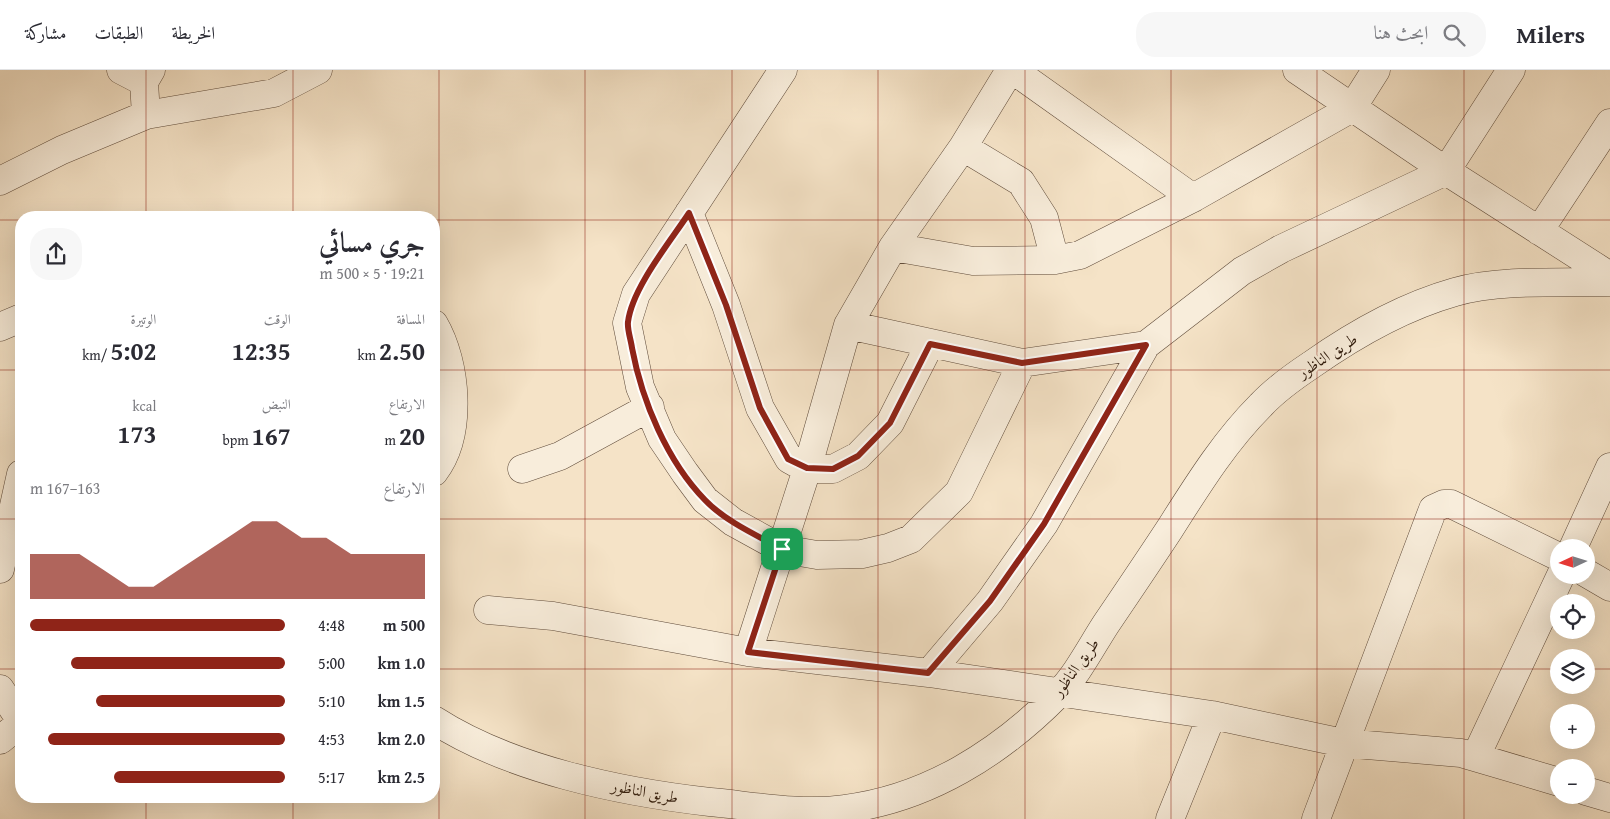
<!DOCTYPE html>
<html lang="ar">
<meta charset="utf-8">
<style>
body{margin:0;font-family:"Gentium Book Plus",Amiri,serif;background:#f7f7f7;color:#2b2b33;direction:rtl;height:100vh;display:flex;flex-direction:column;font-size:19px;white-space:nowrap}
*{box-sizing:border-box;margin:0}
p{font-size:16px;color:#7c7c81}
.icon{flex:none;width:28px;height:28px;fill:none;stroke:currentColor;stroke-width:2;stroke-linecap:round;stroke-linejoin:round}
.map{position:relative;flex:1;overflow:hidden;direction:ltr}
.panel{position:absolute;left:15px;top:141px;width:425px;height:592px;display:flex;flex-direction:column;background:#fff;border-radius:20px;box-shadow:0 5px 20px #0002;direction:rtl}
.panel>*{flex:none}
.needle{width:32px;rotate:266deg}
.tools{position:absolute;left:1550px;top:469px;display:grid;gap:10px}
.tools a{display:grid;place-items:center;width:45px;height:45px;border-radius:50%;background:#fff;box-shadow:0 5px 20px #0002;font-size:25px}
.pin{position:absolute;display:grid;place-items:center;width:42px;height:42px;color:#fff;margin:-21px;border-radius:10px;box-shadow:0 2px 8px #0006}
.round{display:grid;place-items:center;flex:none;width:52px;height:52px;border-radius:20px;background:#f7f7f7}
.overview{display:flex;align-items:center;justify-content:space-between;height:85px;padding:0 15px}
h1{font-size:28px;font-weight:700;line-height:38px}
.figures{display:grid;grid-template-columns:repeat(3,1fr);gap:8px;height:85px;padding:5px 15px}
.figures div{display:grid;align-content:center}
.figures b{font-size:25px;font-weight:700}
.figures small{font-size:14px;font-weight:400}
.figures p{font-size:14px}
.chart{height:140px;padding:10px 15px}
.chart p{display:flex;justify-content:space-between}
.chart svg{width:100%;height:90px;margin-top:5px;fill:#8f2418;opacity:.7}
ul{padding:0 15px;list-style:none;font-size:16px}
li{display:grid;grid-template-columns:80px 60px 1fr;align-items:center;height:38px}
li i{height:12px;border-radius:6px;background:#8f2418}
header{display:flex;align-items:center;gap:30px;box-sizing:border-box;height:70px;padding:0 25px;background:#fff;border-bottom:1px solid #e1e1e2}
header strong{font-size:24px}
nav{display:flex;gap:28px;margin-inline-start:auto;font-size:18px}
.search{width:350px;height:45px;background:#f7f7f7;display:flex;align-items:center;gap:12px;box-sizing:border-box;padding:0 18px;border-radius:20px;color:#7c7c81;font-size:19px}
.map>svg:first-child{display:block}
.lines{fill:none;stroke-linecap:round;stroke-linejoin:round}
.minor-casing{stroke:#604c3b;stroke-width:29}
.minor{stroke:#f8eddb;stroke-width:28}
.route-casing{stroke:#fff;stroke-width:10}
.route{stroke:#8f2418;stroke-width:6}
.grid{fill:none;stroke:#8f2418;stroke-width:1;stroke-opacity:0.55}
.labels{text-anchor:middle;stroke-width:5;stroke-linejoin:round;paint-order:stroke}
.street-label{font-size:16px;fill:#2e1a0c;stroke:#f8eddb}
</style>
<header>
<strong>Milers</strong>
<div class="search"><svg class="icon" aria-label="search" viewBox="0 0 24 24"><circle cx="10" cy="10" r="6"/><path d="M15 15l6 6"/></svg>ابحث هنا</div>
<nav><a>الخريطة</a><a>الطبقات</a><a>مشاركة</a></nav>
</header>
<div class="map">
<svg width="1610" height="749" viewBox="0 0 1610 749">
<rect width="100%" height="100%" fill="#f5e3c7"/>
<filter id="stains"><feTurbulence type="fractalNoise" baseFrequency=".004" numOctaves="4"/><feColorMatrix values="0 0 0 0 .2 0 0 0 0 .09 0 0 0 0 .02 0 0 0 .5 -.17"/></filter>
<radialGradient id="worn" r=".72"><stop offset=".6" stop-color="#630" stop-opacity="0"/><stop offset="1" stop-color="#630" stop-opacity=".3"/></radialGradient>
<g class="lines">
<g class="minor-casing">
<path id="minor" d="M121 0 144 12
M783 0 636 224 627 253 640 317 662 369 685 403 705 430 733 452 782 479 817 485 862 484 888 478 911 469 959 422 1022 293
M1013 0 1193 128
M1297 0 1446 101 1610 206
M146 45 144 12 151 0
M963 77 1021 112 1044 148 1055 190
M0 111 62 80 146 45 274 23 318 0
M689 143 726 235 760 338 789 389 807 399H833L858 386 890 353 930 274
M1539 161 1610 53
M893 177 973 191 1055 190 1080 185 1193 128 1352 38 1376 0
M434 254C457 293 463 365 434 402
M848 255 1022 293 1146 275 1242 201 1281 179 1446 101 1511 0
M0 257 21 248
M522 399 560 386 650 337
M1573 478 1610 397
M0 499 21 404
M1586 503 1610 517
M488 540 553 546 748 582 929 603 1212 645 1343 673 1461 683 1559 712
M748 582 807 399 848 255 893 177 963 77 1010 0
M929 603 990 531 1044 454 1146 275
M0 619 21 651
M434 650C510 699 620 722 710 732 754 736 800 745 844 739 927 729 1000 683 1058 624 1077 605 1091 577 1106 554 1127 523 1148 492 1169 460 1197 416 1224 372 1261 335 1275 320 1293 307 1311 295 1355 264 1402 237 1455 222 1499 209 1563 213 1610 212
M0 670 21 653
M1476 686 1561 505
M1586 721 1610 728
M1170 749 1212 645
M1316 749 1433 439 1444 434H1451L1559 487"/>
</g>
<use href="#minor" class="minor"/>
</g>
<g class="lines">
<g class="route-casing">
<path id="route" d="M689 143 726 235 760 338 788 389 807 398 833 399 858 386 890 353 930 274 1022 293 1146 275 1044 454 990 531 928 603 748 582 782 479C756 465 725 451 705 430 667 391 642 331 632 278 631 270 627 259 628 252 632 218 670 172 689 143Z"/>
</g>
<use href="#route" class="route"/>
</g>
<path class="grid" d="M146 0V148M293 0V148M439 0V749M585 0V749M732 0V749M878 0V749M1025 0V749M1171 0V749M1317 0V749M1464 0V749M0 150H21M434 150H1610M0 300H21M434 300H1610M0 449H21M434 449H1610M0 599H21M434 599H1559M1586 599H1610M146 728V749M293 728V749"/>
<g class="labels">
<g class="street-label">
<text transform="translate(1327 285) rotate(-33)" y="6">طريق الناظور</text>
<text transform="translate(1075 597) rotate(-54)" y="6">طريق الناظور</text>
<text transform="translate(645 721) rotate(11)" y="6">طريق الناظور</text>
</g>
</g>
<rect width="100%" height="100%" filter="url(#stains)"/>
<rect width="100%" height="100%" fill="url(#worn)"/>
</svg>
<div class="tools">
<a><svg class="needle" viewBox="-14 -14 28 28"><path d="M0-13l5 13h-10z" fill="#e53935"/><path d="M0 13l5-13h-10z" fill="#7c7c81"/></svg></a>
<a><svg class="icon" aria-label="locate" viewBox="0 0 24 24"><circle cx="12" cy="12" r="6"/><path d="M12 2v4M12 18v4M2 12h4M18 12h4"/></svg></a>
<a><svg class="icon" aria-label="layers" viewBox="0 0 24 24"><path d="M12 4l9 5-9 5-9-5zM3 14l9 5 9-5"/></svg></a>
<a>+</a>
<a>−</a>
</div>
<div class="pin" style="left:782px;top:479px;background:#1e9e55"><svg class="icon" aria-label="arrive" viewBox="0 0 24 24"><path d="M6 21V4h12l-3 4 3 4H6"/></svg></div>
<section class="panel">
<div class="overview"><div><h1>جري مسائي</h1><p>19:21 · 5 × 500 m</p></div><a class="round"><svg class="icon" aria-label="share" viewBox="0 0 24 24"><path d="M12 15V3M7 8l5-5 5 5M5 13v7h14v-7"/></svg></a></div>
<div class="figures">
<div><p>المسافة</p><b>2.50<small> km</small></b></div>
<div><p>الوقت</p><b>12:35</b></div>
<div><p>الوتيرة</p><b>5:02<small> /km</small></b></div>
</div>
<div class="figures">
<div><p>الارتفاع</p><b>20<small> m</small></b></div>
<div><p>النبض</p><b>167<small> bpm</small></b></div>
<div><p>kcal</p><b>173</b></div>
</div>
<div class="chart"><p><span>الارتفاع</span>163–167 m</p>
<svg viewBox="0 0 160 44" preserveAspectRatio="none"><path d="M0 44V22L10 22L20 22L30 30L40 38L50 38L60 30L70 22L80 14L90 6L100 6L110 14L120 14L130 22L140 22L150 22L160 22V44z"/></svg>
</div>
<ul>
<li><b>500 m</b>4:48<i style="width:100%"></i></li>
<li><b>1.0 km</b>5:00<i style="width:84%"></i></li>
<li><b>1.5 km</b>5:10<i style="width:74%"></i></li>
<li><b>2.0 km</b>4:53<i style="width:93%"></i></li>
<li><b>2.5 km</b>5:17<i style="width:67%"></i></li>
</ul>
</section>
</div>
